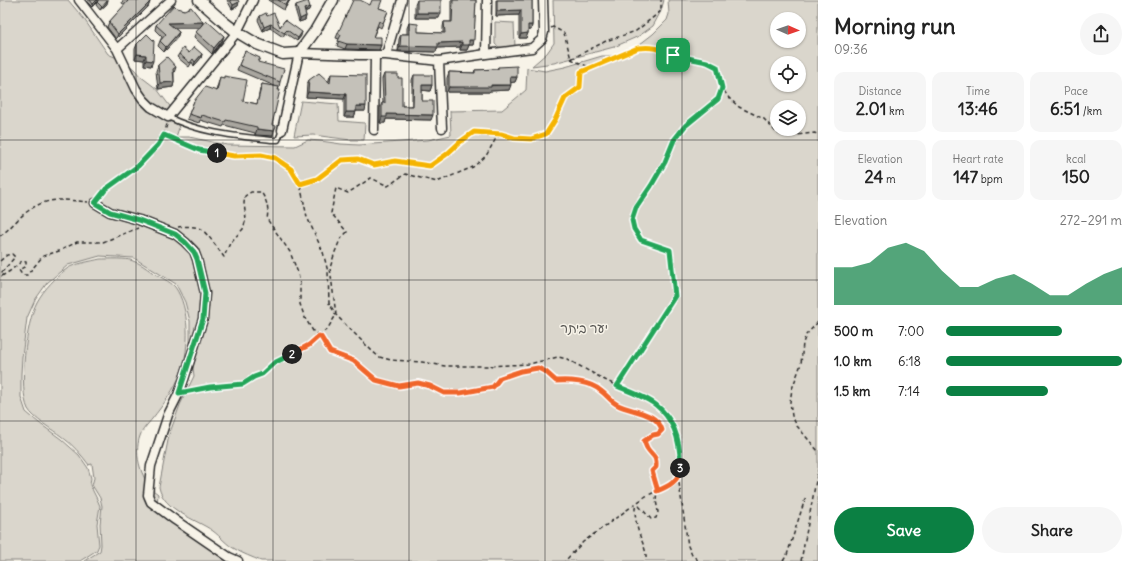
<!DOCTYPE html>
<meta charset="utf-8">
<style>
body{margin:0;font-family:Delius,"Playpen Sans Hebrew",sans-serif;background:#f6f6f6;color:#222;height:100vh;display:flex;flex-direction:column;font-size:15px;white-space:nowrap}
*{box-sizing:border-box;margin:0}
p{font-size:13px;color:#767676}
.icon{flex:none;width:22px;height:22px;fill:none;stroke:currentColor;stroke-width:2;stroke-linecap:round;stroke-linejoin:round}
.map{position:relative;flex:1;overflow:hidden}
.side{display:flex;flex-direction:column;background:#fff;width:320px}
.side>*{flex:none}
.needle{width:26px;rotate:92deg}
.fabs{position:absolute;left:770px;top:12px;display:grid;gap:8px}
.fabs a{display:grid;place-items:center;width:36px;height:36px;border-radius:50%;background:#fff;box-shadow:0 1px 3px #0004;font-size:20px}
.pin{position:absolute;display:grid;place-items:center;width:34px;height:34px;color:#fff;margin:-17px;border-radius:8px;box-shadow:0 2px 6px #0006}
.km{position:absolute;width:20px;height:20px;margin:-10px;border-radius:50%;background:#222;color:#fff;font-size:11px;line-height:20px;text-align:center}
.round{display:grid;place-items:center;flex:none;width:42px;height:42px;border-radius:21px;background:#f6f6f6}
.head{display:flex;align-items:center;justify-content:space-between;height:68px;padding:0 16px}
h1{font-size:22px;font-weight:700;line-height:30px}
.stats{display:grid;grid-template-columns:repeat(3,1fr);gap:6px;height:68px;padding:4px 16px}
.stats div{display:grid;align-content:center;border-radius:10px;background:#f6f6f6;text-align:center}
.stats b{font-size:17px;font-weight:700}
.stats small{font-size:11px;font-weight:400}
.stats p{font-size:11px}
.chart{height:112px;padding:8px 16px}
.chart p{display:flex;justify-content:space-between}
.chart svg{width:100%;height:72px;margin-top:4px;fill:#0b8043;opacity:.7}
.action{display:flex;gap:8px;margin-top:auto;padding:8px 16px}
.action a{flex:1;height:46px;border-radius:24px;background:#0b8043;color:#fff;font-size:16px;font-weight:700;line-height:46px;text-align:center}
.action a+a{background:#f6f6f6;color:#222}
ul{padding:0 16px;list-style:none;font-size:13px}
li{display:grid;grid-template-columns:64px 48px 1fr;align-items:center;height:30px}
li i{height:10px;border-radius:5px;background:#0b8043}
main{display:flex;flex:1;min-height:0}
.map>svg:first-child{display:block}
.green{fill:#dad6cc;stroke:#82807c;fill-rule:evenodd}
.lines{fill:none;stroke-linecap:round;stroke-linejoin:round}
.service-casing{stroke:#2b2b2b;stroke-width:7}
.minor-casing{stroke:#2b2b2b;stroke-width:11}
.tertiary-casing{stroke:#2b2b2b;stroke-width:13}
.path{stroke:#2b2b2b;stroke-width:1.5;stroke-dasharray:4 3;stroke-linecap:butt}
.service{stroke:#f7f3e8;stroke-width:4}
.minor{stroke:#f7f3e8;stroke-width:8}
.tertiary{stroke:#f7f3e8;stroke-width:10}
.wall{fill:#a9a69f;stroke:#2b2b2b}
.shaded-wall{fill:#898782;stroke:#2b2b2b}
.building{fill:#c4c1b9;stroke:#2b2b2b}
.split-1-casing{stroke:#fff;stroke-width:8}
.split-2-casing{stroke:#fff;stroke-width:8}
.split-3-casing{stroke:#fff;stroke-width:8}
.split-4-casing{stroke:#fff;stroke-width:8}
.split-1{stroke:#f5b400;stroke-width:5}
.split-2{stroke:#22a559;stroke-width:5}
.split-3{stroke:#f0652b;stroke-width:5}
.split-4{stroke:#22a559;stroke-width:5}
.grid{fill:none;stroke:#2b2b2b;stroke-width:1;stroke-opacity:0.55}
.labels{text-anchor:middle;stroke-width:3;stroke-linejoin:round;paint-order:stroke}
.park-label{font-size:13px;fill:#575653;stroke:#f7f3e8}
</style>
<main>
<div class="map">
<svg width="818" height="561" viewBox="0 0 818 561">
<rect width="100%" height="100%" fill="#f7f3e8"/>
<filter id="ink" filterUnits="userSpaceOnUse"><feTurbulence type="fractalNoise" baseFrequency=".025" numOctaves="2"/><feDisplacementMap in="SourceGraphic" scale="8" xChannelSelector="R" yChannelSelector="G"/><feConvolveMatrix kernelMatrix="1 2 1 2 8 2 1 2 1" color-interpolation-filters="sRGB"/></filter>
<g filter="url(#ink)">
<path class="green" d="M0 0H68L84 19 108 54 126 62 135 70 140 76 157 89 172 109 179 128 176 137H189L227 145 295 146 308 140 321 141 341 144 359 145 428 140 451 135 450 111 502 110 526 90 527 68 545 71 565 67 602 56H615L631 51 653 34 667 20 669 14 668 0H818V561H261C252 557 243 554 235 549 227 545 221 537 213 531 196 519 163 510 159 487L169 435 180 405 194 376 190 345V321L185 302 176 284 134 258 100 256 68 265 47 283 35 300 27 318 22 357 21 374V397L26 412 39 423 61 439 79 455 88 468 91 478 90 485 97 499 100 506 97 524 99 545 97 550 80 561H0ZM777 19H799V41H777ZM777 63H799V85H777ZM777 107H799V129H777Z
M553 0H664L661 11 653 26 639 36 614 47 554 63 532 66 547 53 554 43Z
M495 22 514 23 515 47C508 47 500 50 495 44Z
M301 101 338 104 339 121 365 123 364 140H351L313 135 294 136Z
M100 259C107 259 128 258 133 261 140 263 146 268 152 272 158 276 171 282 175 287 190 308 190 348 181 372 175 389 163 405 152 419 148 424 142 430 140 436 133 455 142 483 158 494L157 506 235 561H84L100 551 101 545 100 524 102 506 100 498 92 485 94 478 92 464 88 465H89C81 454 72 444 61 436 53 430 33 418 28 409 18 389 26 322 37 302 44 289 56 277 68 268 74 264 92 261 100 259Z"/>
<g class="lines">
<g class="service-casing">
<path id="service" d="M168 117C200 133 236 136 271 140H278L282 130"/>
</g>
<g class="minor-casing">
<path id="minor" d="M79 0 117 49 136 89 143 99 151 107 168 117 237 32 253 0
M117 49 171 0
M486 54 487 0
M386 55 402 0
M439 61 442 128
M282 130 299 53 359 55H386L439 61 486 54 532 48 542 39 544 32 543 0
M374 130 375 56
M95 203 110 212 139 220 175 234 185 242 194 251 197 259 205 293 203 319 184 379 179 393 168 415 151 466 148 495 151 502 175 520 229 557 238 561"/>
</g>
<g class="tertiary-casing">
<path id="tertiary" d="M199 0 225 23 237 32 257 44 283 54 299 53 315 31 333 0"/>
</g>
<path class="path" d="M551 28 553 27 564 33 571 59 606 41 636 31 661 11V0
M571 59 591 68
M164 135 199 150 234 156 261 155 275 158 291 169 300 184 307 217 323 252 328 272 329 303 336 315 372 351 379 357 391 360 422 362 445 366H487L529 364 558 357 567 359 605 380 656 405 671 422 679 444 681 455 680 471 678 476 669 486 646 496 583 542 565 561
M300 184 317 179 342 160 358 159 374 165 395 161 430 166 447 154 460 142 474 132 501 134
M99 198C120 171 158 162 167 124
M178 227C184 226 196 226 201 229 209 235 218 249 224 257L230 243 243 229 246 219 244 203 245 196 251 192H261C267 201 269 208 267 219L290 252 298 273 300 285V304L305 318 313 331 321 337 330 352 354 361 376 380 399 386 418 383 430 386 444 393H460L493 387 500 378 521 371 538 368 546 372 556 381C569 380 591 382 601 391 607 395 611 402 618 405 632 411 657 412 661 430L658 434 653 435 644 441 647 449 654 454 657 462 656 467 652 471 657 489 656 500 658 512 656 518 651 519 639 506 635 508C635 515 636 523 638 530 641 541 647 549 646 561
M0 236C10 229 18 218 28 211 48 196 65 200 88 202
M0 261 7 255 12 254 15 257 2 272V276L10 271 22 261 26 262V266L19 270 22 275H27L43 256 59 251 77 242H103L138 228
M818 322 806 335 803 343 801 364 792 389 790 402 792 416 797 426 818 451
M617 385 675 296 670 250 641 240 634 229 632 220 636 208 651 187 665 162 674 140 685 126 718 99 722 88
M187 392 210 387 243 384 254 377 262 374 274 363 309 345 328 328 336 315 330 268 335 252 340 240 347 232 331 213 336 188 348 193 371 178 388 186 405 174 437 182 473 167 486 156 495 140 501 134 514 138 531 139 546 134 555 120 565 98 580 87 581 73C597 66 634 46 650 47 659 48 667 54 676 56 690 59 704 60 717 67L722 88 729 98 739 107 764 119 777 133 787 136 815 133 818 135
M678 476 688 546 692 555 699 561
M783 561 787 555 806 496
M801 561 818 470"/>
<use href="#service" class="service"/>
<use href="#minor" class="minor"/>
<use href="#tertiary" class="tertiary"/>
</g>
<path class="wall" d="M88 0H98L97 2 107 4 100 10 96 5 97 2 92 7 87 2Z
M123 0H148L150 2 148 7 116 39 107 27 109 22 125 5 122 3Z
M227 0H238V6L232 9Z
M268 0H290L284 10Z
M417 0 439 18H415V5Z
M451 0H476L473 45H469L467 50H460V47L437 48 436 52 398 51 399 39 401 34H407V28L409 23 418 32 443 33V27L444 22H451Z
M496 0H532V25L531 30H528V33L526 38H519V15L496 16Z
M296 5 309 10 305 12 306 16 305 20 299 22 295 9Z
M370 5 388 11 381 28 378 26 373 37 381 45 379 50 345 49 337 46 339 39 336 38 338 33Z
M177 8 184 10 202 25 224 36 222 41 212 54 194 37 196 32 200 28H174L179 32 177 38 164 52 158 46 160 41 162 37 155 30 156 25Z
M260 16H267L280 27 285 20 301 36 297 41 285 33 283 37 270 28 263 31 258 20Z
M147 34 151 66 144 65V60L135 59V49L137 44Z
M245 51 280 82 279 87 272 125 273 136 255 135V133L224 125 223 127 200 120 199 123 187 119 194 101 216 91 220 77 243 101 257 104 260 89 262 84 277 87 237 70Z
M189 53 202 54 201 58 194 66 192 62 189 67 177 57 179 54Z
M158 65 176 67 174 73V82L173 87 158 89 156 71Z
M498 67 517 77 515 82H511L509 90 490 91 489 92H447V78L449 72 474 73 475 70 497 69Z
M331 74 365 111H356L354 117H344V99L306 97 307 84 309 80 329 81V79Z
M384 74 398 78 402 106H412V80L414 75 432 85 430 91 422 90V101L431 120 386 119 385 123H380V108L382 103H383L382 79Z"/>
<path class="shaded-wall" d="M97 0H98L97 2 92 7 93 4Z
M108 0 107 4 100 10 102 7Z
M289 0H290L284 10 286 5Z
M150 2 148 7 116 39 118 34Z
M239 2 238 6 232 9 233 5Z
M310 7 309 10 302 12 304 9Z
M521 10 519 15 496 16 497 11Z
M417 13H441L439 18H415Z
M306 16 305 20 299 22 300 19Z
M203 22 201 28H166L168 23Z
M271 24 270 28 263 31 264 27Z
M528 25H532L531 30H526Z
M179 32 177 38 164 52 166 47Z
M302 32 301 36 297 41 298 38Z
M528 33 526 38H519L521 34Z
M224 36 222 41 212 54 214 48Z
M469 40H474L473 45H469L467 50H460L462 45Z
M462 42 460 47 437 48 436 52 398 51 400 46 438 43Z
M347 44 381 45 379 50 345 49Z
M137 54 146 55 144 60 135 59Z
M202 54 201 58 194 66 195 62Z
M146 60 153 61 151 66 144 65Z
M510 77H517L515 82 509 83Z
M174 82 173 87 158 89 160 83Z
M422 85H432L430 91 420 90Z
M511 85 509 90 490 91 489 92H447L449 87Z
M308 92 346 94 344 99 306 97Z
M356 106H366L365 111H354Z
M346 112H356L354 117H344Z
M387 114 433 115 431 120 386 119 385 123H380L382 117Z
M257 129 274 131 273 136 255 135Z"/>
<path class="building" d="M90 0H97L93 4Z
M99 0H108L102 7 97 2Z
M127 0H148L150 2 118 34 109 22 128 1Z
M230 0H238L239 2 233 5Z
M278 0H289L286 5Z
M353 0H360L370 5 372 0H382L379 8 388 11 383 23 379 21 373 37H381V45L347 44 338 41 341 35 338 33Z
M417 0H441V13H417Z
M453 0H476L474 40H469V45H462V42L438 43V47L400 46 401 34H409V23L418 24V32L445 33 444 22H452Z
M497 0H532V25H528V33L521 34V10L497 11Z
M308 1 310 7 304 9 306 16 300 19 296 5Z
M174 5 177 8 184 10 191 7 203 22 168 23 179 32 166 47 160 41 166 34 156 25Z
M266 13 267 16 274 13 280 27 285 20 302 32 298 38 287 30 284 33 271 24 264 27 260 16Z
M206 20 224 36 214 48 196 32Z
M147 34 154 41 153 61 146 60V55L137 54V44Z
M194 47 202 54 195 62 193 59 190 63 179 54 183 48 189 53Z
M245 51 260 58 258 62 284 69 280 82 239 65Z
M167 57 176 67 173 69 174 82 160 83 158 65Z
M517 66V77H510L511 85H491V87H449V72L475 73V70L498 69V67Z
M319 73 330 83 331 74 366 75V106H356V112H346V94L308 92 309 80Z
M384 74H398V78H402V106H413L414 75H432V85H422V101H433V115L387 114V117H382V103H385Z
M224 76 247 80 243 101 257 104 262 84 279 87 278 90H280L272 125 276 126 274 131 257 129V127L226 120 225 122 202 115 201 118 189 114 194 101 205 87 217 91 220 77 224 78Z"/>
</g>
<g class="lines" filter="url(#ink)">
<g class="split-1-casing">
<path id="split-1" d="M217 153 234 156 261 155 275 158 291 169 300 184 317 179 342 160 358 159 374 165 395 161 430 166 447 154 460 142 474 132 501 134 514 138 531 139 546 134 555 120 565 98 580 87 581 72 638 48C654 46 659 49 673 55"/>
</g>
<g class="split-2-casing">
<path id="split-2" d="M217 153 199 150 164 135 158 145 138 166 106 189 95 203 110 212 139 220 175 234 185 242 194 252 197 259 205 293 203 319 179 393 210 387 243 384 254 377 262 374 274 363 292 354"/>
</g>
<g class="split-3-casing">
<path id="split-3" d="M292 354 309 345 319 336 321 337 330 352 354 361 376 380 399 386 418 383 430 386 444 393H460L493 387 500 378 521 371 538 368 546 372 556 381C569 380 590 381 601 391 607 395 611 402 618 405 632 412 657 412 662 430L658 434 653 435 644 441C645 443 646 446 647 448 652 456 657 455 656 467L652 471 657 488V491C667 487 680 481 680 468"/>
</g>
<g class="split-4-casing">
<path id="split-4" d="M673 55 707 62 717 67 722 88 718 99 685 126 674 140 665 162 651 186 636 208 632 220 634 229 641 240 670 250 675 296 617 386C628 391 646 397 656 405 675 420 681 444 680 468"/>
</g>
<use href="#split-1" class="split-1"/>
<use href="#split-2" class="split-2"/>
<use href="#split-3" class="split-3"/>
<use href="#split-4" class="split-4"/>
</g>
<path class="grid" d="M136 0V561M273 0V561M409 0V561M545 0V561M682 0V561M0 140H818M0 280H818M0 421H818"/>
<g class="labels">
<g class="park-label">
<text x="584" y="333">יער ביתר</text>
</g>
</g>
</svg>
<div class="fabs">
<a><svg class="needle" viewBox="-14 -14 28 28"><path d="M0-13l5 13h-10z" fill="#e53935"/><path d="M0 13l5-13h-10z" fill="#767676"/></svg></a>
<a><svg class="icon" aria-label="locate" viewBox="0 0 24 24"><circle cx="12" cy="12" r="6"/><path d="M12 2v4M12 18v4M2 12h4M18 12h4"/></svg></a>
<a><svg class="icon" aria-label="layers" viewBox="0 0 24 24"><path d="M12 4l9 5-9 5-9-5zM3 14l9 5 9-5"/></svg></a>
</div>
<div class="pin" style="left:673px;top:55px;background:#1e9e55"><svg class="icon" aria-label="arrive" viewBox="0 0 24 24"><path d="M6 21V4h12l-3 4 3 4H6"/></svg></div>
<b class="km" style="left:217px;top:153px">1</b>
<b class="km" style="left:292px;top:354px">2</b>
<b class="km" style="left:680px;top:468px">3</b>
</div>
<section class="side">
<div class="head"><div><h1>Morning run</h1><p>09:36</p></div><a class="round"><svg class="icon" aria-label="share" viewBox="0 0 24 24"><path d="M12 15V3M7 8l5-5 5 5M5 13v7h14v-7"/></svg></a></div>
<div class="stats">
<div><p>Distance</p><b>2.01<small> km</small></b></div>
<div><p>Time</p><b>13:46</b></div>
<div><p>Pace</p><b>6:51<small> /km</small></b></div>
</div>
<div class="stats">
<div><p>Elevation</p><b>24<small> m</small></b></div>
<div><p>Heart rate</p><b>147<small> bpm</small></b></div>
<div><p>kcal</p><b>150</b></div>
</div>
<div class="chart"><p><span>Elevation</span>272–291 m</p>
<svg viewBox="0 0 160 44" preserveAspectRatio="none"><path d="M0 44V21L10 21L20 18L30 9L40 6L50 11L60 23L70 33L80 33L90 28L100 25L110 31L120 38L130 38L140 31L150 25L160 21V44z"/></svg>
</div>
<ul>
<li><b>500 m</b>7:00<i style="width:66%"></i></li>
<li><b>1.0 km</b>6:18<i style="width:100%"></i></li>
<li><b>1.5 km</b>7:14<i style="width:58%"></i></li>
</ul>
<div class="action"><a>Save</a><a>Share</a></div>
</section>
</main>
